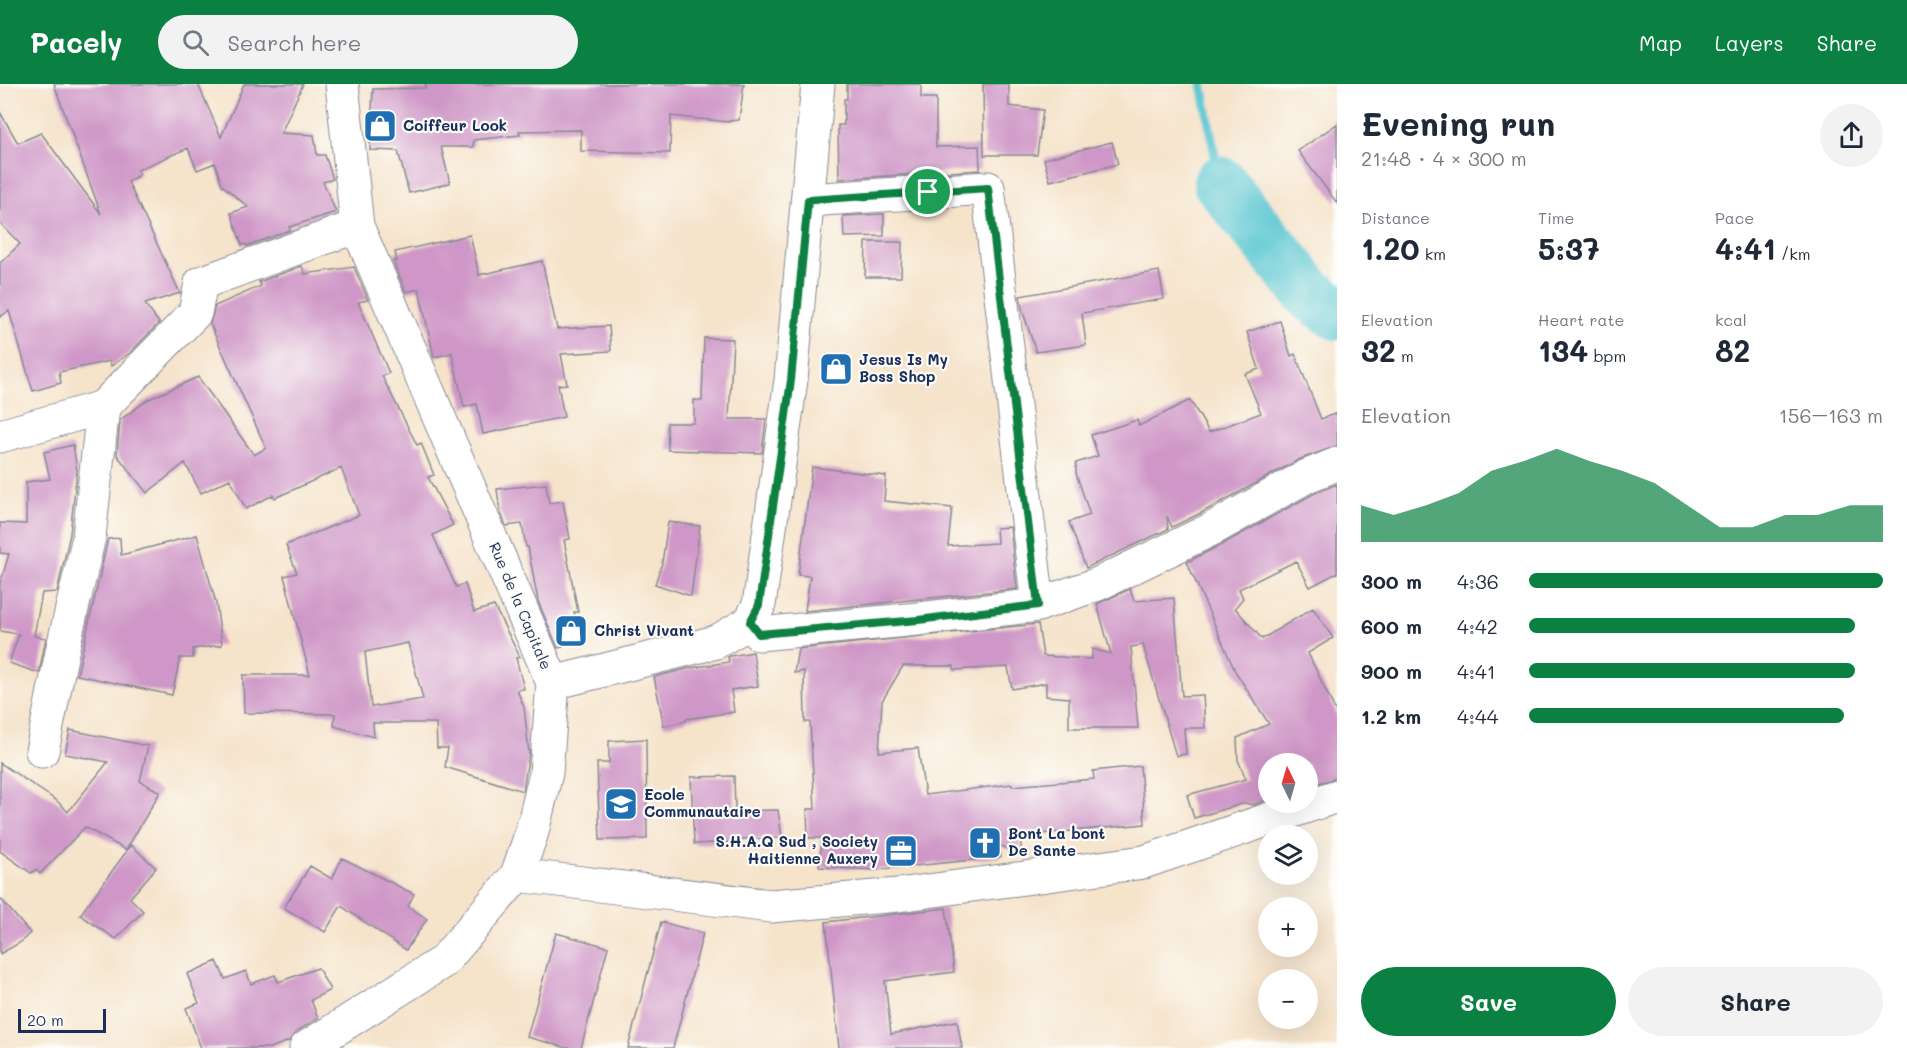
<!DOCTYPE html>
<meta charset="utf-8">
<style>
body{margin:0;font-family:Mali,sans-serif;background:#f2f2f3;color:#1f2937;height:100vh;display:flex;flex-direction:column;font-size:22px;white-space:nowrap}
*{box-sizing:border-box;margin:0}
p{font-size:20px;color:#747a83}
.icon{flex:none;width:33px;height:33px;fill:none;stroke:currentColor;stroke-width:2;stroke-linecap:round;stroke-linejoin:round}
.map{position:relative;flex:1;overflow:hidden}
.sheet{display:flex;flex-direction:column;background:#fff;width:570px}
.sheet>*{flex:none}
.needle{width:39px;rotate:355deg}
.tools{position:absolute;left:1258px;top:669px;display:grid;gap:12px}
.tools a{display:grid;place-items:center;width:60px;height:60px;border-radius:50%;background:#fff;box-shadow:0 6px 24px #0002;font-size:30px}
.scale{position:absolute;left:18px;bottom:15px;width:88px;box-sizing:border-box;padding-left:6px;border:3px solid #1b2f5e;border-top:0;font-size:16px;line-height:21px;white-space:nowrap;color:#1b2f5e;-webkit-text-stroke:4px #fdfcf7;paint-order:stroke}
.pin{position:absolute;display:grid;place-items:center;width:51px;height:51px;color:#fff;margin:-26px;border:3px solid #fff;border-radius:50%;box-shadow:0 2px 6px #0007}
.round{display:grid;place-items:center;flex:none;width:63px;height:63px;border-radius:32px;background:#f2f2f3}
.overview{display:flex;align-items:center;justify-content:space-between;height:102px;padding:0 24px}
h1{font-size:33px;font-weight:700;line-height:45px}
.stats{display:grid;grid-template-columns:repeat(3,1fr);gap:9px;height:102px;padding:6px 24px}
.stats div{display:grid;align-content:center}
.stats b{font-size:30px;font-weight:700}
.stats small{font-size:16px;font-weight:400}
.stats p{font-size:16px}
.chart{height:168px;padding:12px 24px}
.chart p{display:flex;justify-content:space-between}
.chart svg{width:100%;height:108px;margin-top:6px;fill:#0b8043;opacity:.7}
.action{display:flex;gap:12px;margin-top:auto;padding:12px 24px}
.action a{flex:1;height:69px;border-radius:36px;background:#0b8043;color:#fff;font-size:24px;font-weight:700;line-height:69px;text-align:center}
.action a+a{background:#f2f2f3;color:#1f2937}
ul{padding:0 24px;list-style:none;font-size:20px}
li{display:grid;grid-template-columns:96px 72px 1fr;align-items:center;height:45px}
li i{height:15px;border-radius:8px;background:#0b8043}
header{display:flex;align-items:center;gap:36px;box-sizing:border-box;height:84px;padding:0 30px;background:#0b8043;color:#fff}
header strong{font-size:28px}
nav{display:flex;gap:33px;margin-inline-start:auto;font-size:21px}
.search{width:420px;height:54px;background:#f2f2f3;display:flex;align-items:center;gap:15px;box-sizing:border-box;padding:0 21px;border-radius:33px;color:#747a83;font-size:22px}
main{display:flex;flex:1;min-height:0}
.map>svg:first-child{display:block}
.lines{fill:none;stroke-linecap:round;stroke-linejoin:round}
.stream{stroke:#5ac7d2;stroke-width:9}
.river{stroke:#5ac7d2;stroke-width:54}
.building{fill:#cf97c7;fill-rule:evenodd}
.minor-casing{stroke:#888994;stroke-width:35}
.tertiary-casing{stroke:#888994;stroke-width:35}
.minor{stroke:#fff;stroke-width:33}
.tertiary{stroke:#fff;stroke-width:33}
.route-casing{stroke:#fff;stroke-width:12}
.route{stroke:#0b8043;stroke-width:8}
.labels{text-anchor:middle;stroke-width:4.5;stroke-linejoin:round;paint-order:stroke}
.poi-label{font-size:15px;font-weight:bold;fill:#1b2f5e;stroke:#fdfcf7;text-anchor:start}
.street-label{font-size:15px;fill:#1b2f5e;stroke:#fdfcf7}
</style>
<header>
<strong>Pacely</strong>
<div class="search"><svg class="icon" aria-label="search" viewBox="0 0 24 24"><circle cx="10" cy="10" r="6"/><path d="M15 15l6 6"/></svg>Search here</div>
<nav><a>Map</a><a>Layers</a><a>Share</a></nav>
</header>
<main>
<div class="map">
<svg width="1337" height="964" viewBox="0 0 1337 964">
<rect width="100%" height="100%" fill="#fdfcf7"/>
<filter id="ink" filterUnits="userSpaceOnUse"><feTurbulence type="fractalNoise" baseFrequency=".0167" numOctaves="2"/><feDisplacementMap in="SourceGraphic" scale="12" xChannelSelector="R" yChannelSelector="G"/><feConvolveMatrix kernelMatrix="1 2 1 2 8 2 1 2 1" color-interpolation-filters="sRGB"/></filter>
<filter id="wash" filterUnits="userSpaceOnUse"><feTurbulence type="fractalNoise" baseFrequency=".008" numOctaves="4" result="noise"/><feDisplacementMap in="SourceGraphic" scale="24" xChannelSelector="R" yChannelSelector="G"/><feGaussianBlur stdDeviation="1.35" result="paint"/><feColorMatrix in="noise" values="0 0 0 0 0 0 0 0 0 0 0 0 0 0 0 0 0 1.4 0 .05"/><feComposite in="paint" operator="in"/></filter>
<g filter="url(#wash)">
<rect width="100%" height="100%" fill="#f5e3ca"/>
<g class="lines">
<path class="stream" d="M1202 0 1220 99"/>
<path class="river" d="M1220 99 1311 211 1337 229"/>
</g>
<g id="blocks">
<path class="building" d="M54 0H198L221 53 244 0H303L281 49 314 51 317 71H325L333 95 323 98 336 128 289 143 290 146 247 162 246 160 242 161 231 129 248 123 222 101 215 79 197 86 188 64 137 86 140 90 128 98 180 209 145 220 159 239 130 269 111 282 110 277 59 288 61 299 33 307 9 227 0 233V179L20 160 0 139V28L18 59 41 49 101 130Z
M425 0H744L739 36 729 37V38L671 32 670 69 581 67V46L519 47 520 51 474 56 473 63H441L450 99 409 109 398 67 370 66 373 5 426 4Z
M847 0H921V14H936V63L979 62 980 86 839 95 838 41H844V15H847Z
M983 0H1009V22L1043 26 1037 71H984Z
M1337 40V119L1298 67Z
M1112 58 1118 80 1050 97 1044 75Z
M884 130V152L844 153 843 132Z
M470 151 479 191 542 177 557 245 609 242 611 267 561 270 567 300 558 301 564 333 483 350 477 320 464 323 452 269 434 273 419 205 406 208 393 177H397L395 168Z
M866 158H902L901 193H865Z
M302 182 305 190 354 183 368 216 358 218 389 289 382 292 417 361 421 359 434 391 428 393 453 441 433 451 456 503 465 500 474 528 494 522 520 573 516 574 524 605 517 606 524 623 529 669 523 707 445 683 448 664H437L436 639H373L374 653 334 642 335 630 244 629 243 591H310L284 492 297 489 286 461 359 431 341 384 275 414 273 411 246 425 230 395 201 409 185 379 147 409 117 371 120 336 149 315 198 293 254 371 266 364 210 240 215 222 261 202 259 198ZM408 559 423 615 371 623 365 568Z
M1159 187 1164 215 1082 229 1086 261 1036 268 1022 225 1020 212Z
M1280 237 1291 272 1295 270 1321 335 1337 329V362L1298 376 1203 428 1172 443 1167 432 1168 445 1086 484 1069 438 1090 431 1076 389V379L1098 372 1091 351 1137 336 1139 342 1190 316 1209 348 1261 329 1245 290 1259 285 1247 248Z
M704 254 733 255 729 335H766L762 369 668 366 667 339H694V316L702 317Z
M73 361 77 386 70 450 57 508 42 509 34 552 46 554 39 589 9 579 19 550 0 547V500L9 470 0 469V439L26 440V398L50 395 44 368Z
M812 383 886 392 884 417 952 424 948 462 997 459 996 444 1010 443 1017 505 805 527 810 492 798 491Z
M546 400 549 419 563 417 570 455 564 456 578 528H574L579 550 561 555 563 563 558 564 538 517 528 463H526L522 440 506 442 500 427 497 405Z
M1337 400V489L1310 503 1296 477 1239 505 1243 514 1235 524 1262 555 1313 524 1333 554 1308 569 1337 630V694L1308 702V680H1269V715L1253 721 1245 719 1194 734 1187 711 1246 695 1238 676 1237 654 1269 640 1235 587 1187 478 1221 461 1315 409Z
M668 438 700 442 691 512 655 500 662 479Z
M197 451 216 519 222 561 193 565V574H180L172 611 77 591 108 455 120 454 121 471Z
M1130 505 1134 517 1174 514 1182 612 1203 611 1205 644H1184L1186 670 1176 672 1143 561 1131 563 1138 644H1069V614L1046 612V599L1012 605 1008 583 954 586V582H903L882 617 879 668 918 664 925 711 1012 700V702L1094 695 1093 687 1140 682 1145 740 1020 752 1022 771 999 761 1001 773 875 786 819 783 822 754H808L807 725H815L810 638H805L804 587 794 589 798 565 1038 540 1043 572 1092 575V565L1111 570 1097 520Z
M753 568 758 602 731 606 734 628 686 635V637L664 642 654 593 690 584 729 578 728 573 730 572Z
M70 646 148 662 140 697 160 708 126 766 85 743 40 790 36 786 31 789 0 767V679L57 717 68 728 108 678 65 670Z
M646 655 647 755 600 756 597 679H609V657Z
M734 692 735 727 778 726 782 754 736 755V758L694 760 691 693Z
M131 761 156 784 130 814 143 827 116 855 80 831Z
M342 774 414 810 408 822 427 835 406 866 341 822 325 848 284 824 310 782 332 795Z
M0 814 30 849 21 858 0 870Z
M946 824 954 888 885 897 891 950 957 937 962 964H839L826 838Z
M661 838 703 849 673 964H628Z
M556 849 608 863 581 964H567L527 953Z
M217 877 225 895 246 887 251 900 275 891 278 898 318 884 330 906 311 916 318 934 296 948 289 957 270 964H201L186 924 199 919 187 890Z"/>
</g>
</g>
<g filter="url(#ink)">
<use href="#blocks" fill-opacity="0" stroke="#888994" stroke-width="1.5"/>
<g class="lines">
<g class="minor-casing">
<path id="minor" d="M808 116 988 104 1038 521
M0 352 103 323 195 229 201 199 357 142
M750 538 759 550 918 535 1038 521 1098 500 1212 445 1307 392 1337 380
M42 667 63 563 89 453 103 323
M517 791 771 822 898 811 1144 778 1337 712"/>
</g>
<g class="tertiary-casing">
<path id="tertiary" d="M553 599 716 558 750 538 759 521 791 296 818 0
M306 964 444 877 517 791 532 748 546 689 553 599 357 142 342 0"/>
</g>
<use href="#minor" class="minor"/>
<use href="#tertiary" class="tertiary"/>
</g>
</g>
<g class="lines" filter="url(#ink)">
<g class="route-casing">
<path id="route" d="M988 104 1038 521 918 536 759 550 750 538 759 521 791 296 808 116Z"/>
</g>
<use href="#route" class="route"/>
</g>
<defs>
<g id="shop-square" transform="scale(1.725)"><rect x="-9" y="-9" width="18" height="18" rx="4" fill="#1f6fb2" stroke="#fdfcf7"/><path d="M-5-2.5h2.3a2.7 3.5 0 0 1 5.4 0H5L5.5 6h-11ZM-1.5-2.5h3a1.5 2.3 0 0 0-3 0Z" fill="#fff"/></g>
<g id="school-square" transform="scale(1.725)"><rect x="-9" y="-9" width="18" height="18" rx="4" fill="#1f6fb2" stroke="#fdfcf7"/><path d="M0-5L7-2L0 1L-7-2ZM-4 1L0 2.5L4 1V4Q0 6-4 4Z" fill="#fff"/></g>
<g id="church-square" transform="scale(1.725)"><rect x="-9" y="-9" width="18" height="18" rx="4" fill="#1f6fb2" stroke="#fdfcf7"/><path d="M-1.2-6h2.4v3.5h3.3v2.4h-3.3V6h-2.4V-.1h-3.3v-2.4h3.3Z" fill="#fff"/></g>
<g id="office-square" transform="scale(1.725)"><rect x="-9" y="-9" width="18" height="18" rx="4" fill="#1f6fb2" stroke="#fdfcf7"/><path d="M-6-3h4V-5.5h4V-3h4V5H-6ZM-1-4.5V-3h2v-1.5ZM-6 0V1H6V0Z" fill="#fff"/></g>
</defs>
<g fill-rule="evenodd">
<use href="#shop-square" x="380" y="42"/>
<use href="#shop-square" x="836" y="285"/>
<use href="#shop-square" x="571" y="547"/>
<use href="#school-square" x="621" y="720"/>
<use href="#church-square" x="985" y="759"/>
<use href="#office-square" x="901" y="767"/>
</g>
<g class="labels">
<g class="poi-label">
<text x="403" y="47">Coiffeur Look</text>
<text x="859" y="281">Jesus Is My<tspan x="859" dy="17">Boss Shop</tspan></text>
<text x="594" y="552">Christ Vivant</text>
<text x="644" y="716">Ecole<tspan x="644" dy="17">Communautaire</tspan></text>
<text x="1008" y="755">Bont La bont<tspan x="1008" dy="17">De Sante</tspan></text>
<text x="878" y="763" text-anchor="end">S.H.A.Q Sud , Society<tspan x="878" dy="17">Haitienne Auxery</tspan></text>
</g>
<g class="street-label">
<text transform="translate(520 522) rotate(67)" y="5">Rue de la Capitale</text>
</g>
</g>
</svg>
<div class="tools">
<a><svg class="needle" viewBox="-14 -14 28 28"><path d="M0-13l5 13h-10z" fill="#e53935"/><path d="M0 13l5-13h-10z" fill="#747a83"/></svg></a>
<a><svg class="icon" aria-label="layers" viewBox="0 0 24 24"><path d="M12 4l9 5-9 5-9-5zM3 14l9 5 9-5"/></svg></a>
<a>+</a>
<a>−</a>
</div>
<div class="scale">20 m</div>
<div class="pin" style="left:928px;top:108px;background:#1e9e55"><svg class="icon" aria-label="arrive" viewBox="0 0 24 24"><path d="M6 21V4h12l-3 4 3 4H6"/></svg></div>
</div>
<section class="sheet">
<div class="overview"><div><h1>Evening run</h1><p>21:48 · 4 × 300 m</p></div><a class="round"><svg class="icon" aria-label="share" viewBox="0 0 24 24"><path d="M12 15V3M7 8l5-5 5 5M5 13v7h14v-7"/></svg></a></div>
<div class="stats">
<div><p>Distance</p><b>1.20<small> km</small></b></div>
<div><p>Time</p><b>5:37</b></div>
<div><p>Pace</p><b>4:41<small> /km</small></b></div>
</div>
<div class="stats">
<div><p>Elevation</p><b>32<small> m</small></b></div>
<div><p>Heart rate</p><b>134<small> bpm</small></b></div>
<div><p>kcal</p><b>82</b></div>
</div>
<div class="chart"><p><span>Elevation</span>156–163 m</p>
<svg viewBox="0 0 160 44" preserveAspectRatio="none"><path d="M0 44V29L10 33L20 29L30 24L40 15L50 11L60 6L70 11L80 15L90 20L100 29L110 38L120 38L130 33L140 33L150 29L160 29V44z"/></svg>
</div>
<ul>
<li><b>300 m</b>4:36<i style="width:100%"></i></li>
<li><b>600 m</b>4:42<i style="width:92%"></i></li>
<li><b>900 m</b>4:41<i style="width:92%"></i></li>
<li><b>1.2 km</b>4:44<i style="width:89%"></i></li>
</ul>
<div class="action"><a>Save</a><a>Share</a></div>
</section>
</main>
